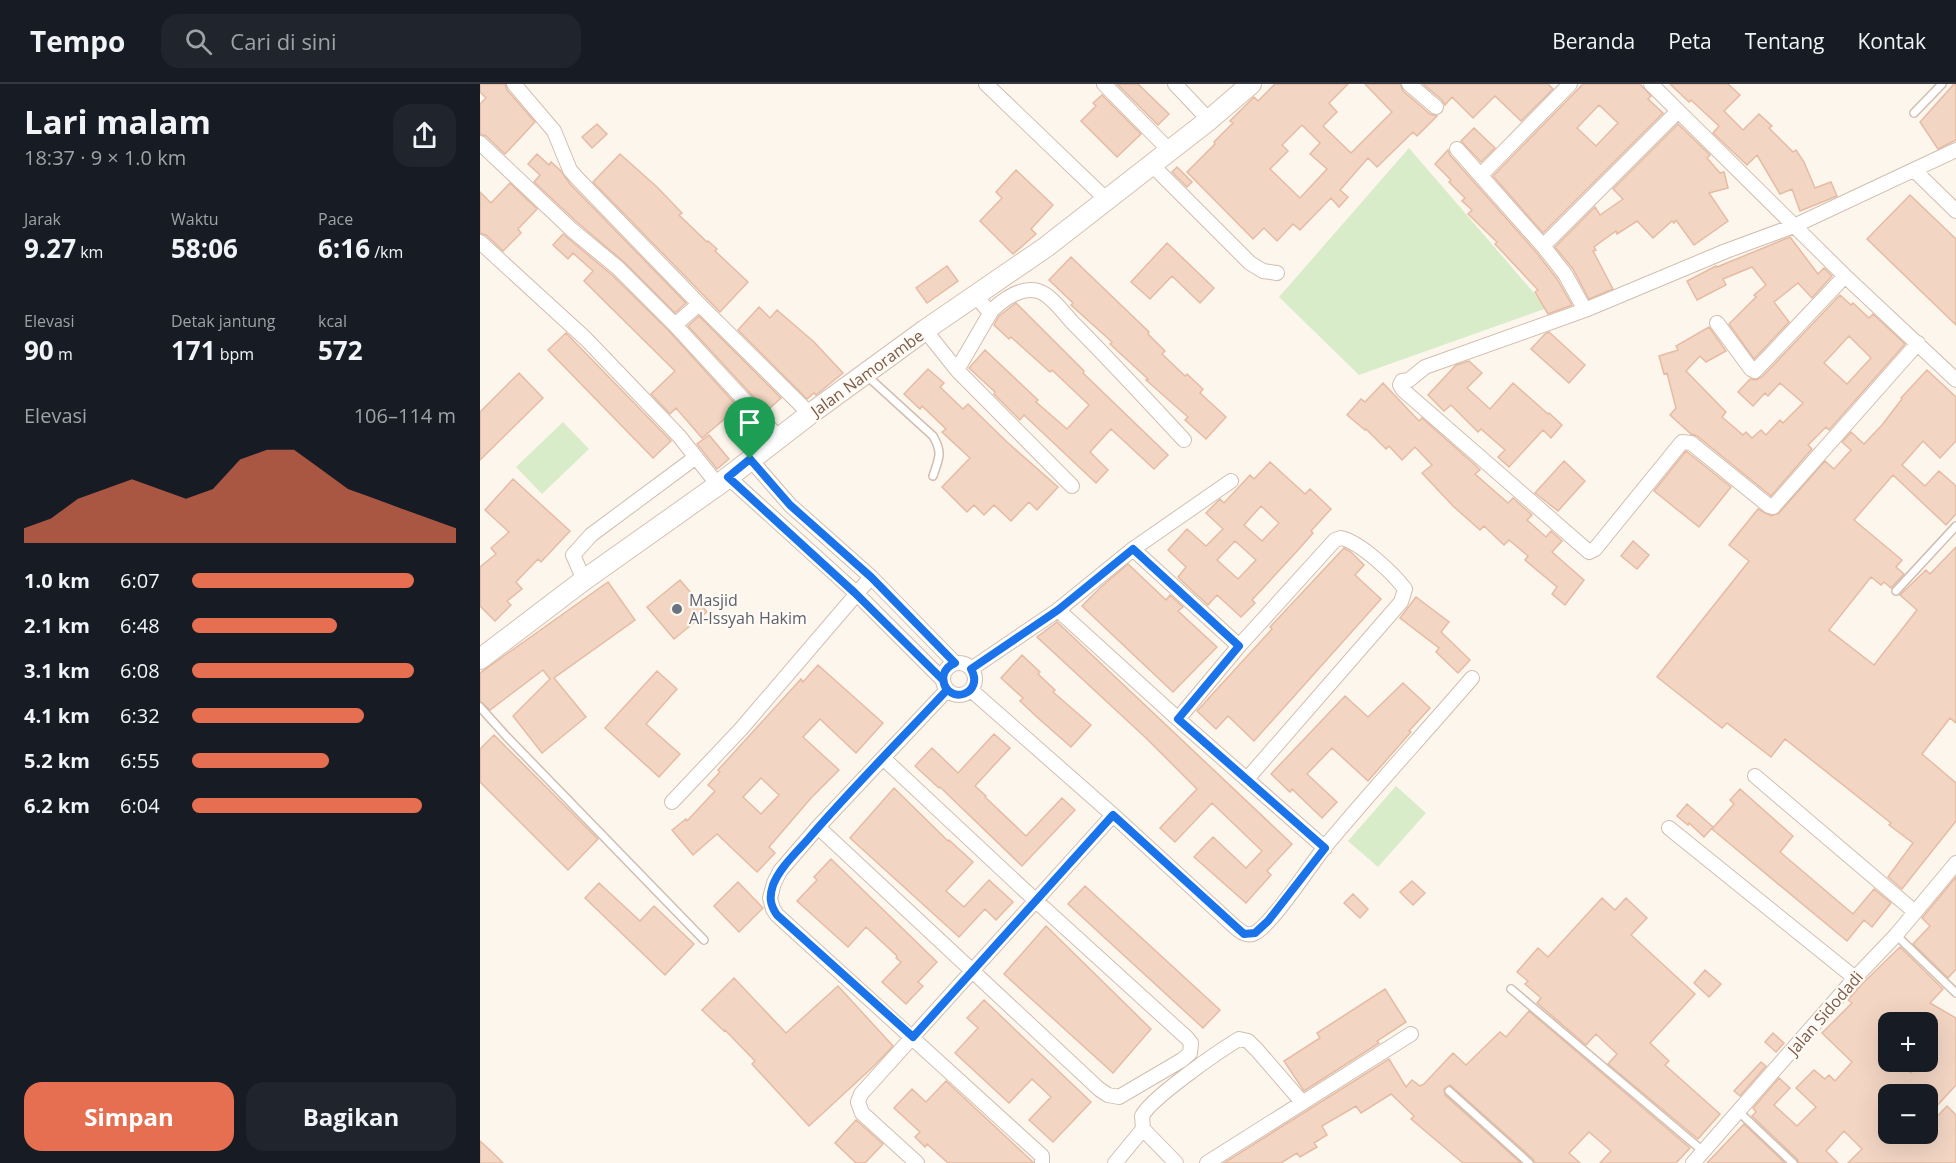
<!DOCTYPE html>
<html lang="id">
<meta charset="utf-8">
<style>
body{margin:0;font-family:"Open Sans",sans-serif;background:#20242c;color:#f1f3f6;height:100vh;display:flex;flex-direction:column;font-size:22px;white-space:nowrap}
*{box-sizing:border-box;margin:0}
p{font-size:20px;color:#9ea1a6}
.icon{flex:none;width:33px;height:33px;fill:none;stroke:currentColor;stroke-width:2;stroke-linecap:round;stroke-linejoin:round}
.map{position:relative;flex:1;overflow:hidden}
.sheet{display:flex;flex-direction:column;background:#171b24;width:480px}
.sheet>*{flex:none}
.tools{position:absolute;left:1398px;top:928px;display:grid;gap:12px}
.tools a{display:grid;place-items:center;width:60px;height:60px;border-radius:12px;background:#171b24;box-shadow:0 6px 24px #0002;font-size:30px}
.pin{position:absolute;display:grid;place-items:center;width:51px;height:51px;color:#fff;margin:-62px -26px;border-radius:50% 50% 50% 0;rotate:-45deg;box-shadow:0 0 6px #0007}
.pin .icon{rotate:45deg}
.round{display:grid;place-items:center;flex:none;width:63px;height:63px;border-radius:18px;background:#20242c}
.summary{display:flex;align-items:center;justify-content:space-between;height:102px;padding:0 24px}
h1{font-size:33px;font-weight:700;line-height:45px}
.stats{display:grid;grid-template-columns:repeat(3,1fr);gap:9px;height:102px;padding:6px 24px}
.stats div{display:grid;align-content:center}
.stats b{font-size:26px;font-weight:700}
.stats small{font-size:16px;font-weight:400}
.stats p{font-size:16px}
.chart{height:168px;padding:12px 24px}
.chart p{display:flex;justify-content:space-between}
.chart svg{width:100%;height:108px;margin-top:6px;fill:#e76f51;opacity:.7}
.action{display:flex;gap:12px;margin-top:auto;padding:12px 24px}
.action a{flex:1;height:69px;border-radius:18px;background:#e76f51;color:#fff;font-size:24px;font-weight:700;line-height:69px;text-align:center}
.action a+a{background:#20242c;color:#f1f3f6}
ul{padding:0 24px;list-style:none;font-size:20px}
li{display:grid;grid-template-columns:96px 72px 1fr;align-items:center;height:45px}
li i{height:15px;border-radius:8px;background:#e76f51}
header{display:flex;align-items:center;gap:36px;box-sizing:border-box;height:84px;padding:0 30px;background:#171b24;border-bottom:2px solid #363941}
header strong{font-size:28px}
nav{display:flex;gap:33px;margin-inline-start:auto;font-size:21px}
.search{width:420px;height:54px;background:#20242c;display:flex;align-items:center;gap:15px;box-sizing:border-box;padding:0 21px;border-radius:18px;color:#9ea1a6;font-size:22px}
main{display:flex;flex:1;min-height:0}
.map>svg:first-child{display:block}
.green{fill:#d8ecc9}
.building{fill:#f3d5c3;stroke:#e6bba3;stroke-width:1.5;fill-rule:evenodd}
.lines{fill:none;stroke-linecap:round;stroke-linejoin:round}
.lane-casing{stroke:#d1beb0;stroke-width:10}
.street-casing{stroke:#d1beb0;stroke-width:16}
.secondary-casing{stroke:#d6c0b0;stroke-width:22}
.lane{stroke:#fff;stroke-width:7}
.street{stroke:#fff;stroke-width:14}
.secondary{stroke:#fff;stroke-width:20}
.route-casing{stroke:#fff;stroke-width:12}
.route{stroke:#1a73e8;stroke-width:8}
.worship-dot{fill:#6b7280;stroke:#fffaf3;stroke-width:2}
.labels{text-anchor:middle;stroke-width:4.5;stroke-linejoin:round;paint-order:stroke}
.street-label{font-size:16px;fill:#7a5c4d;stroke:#fffaf3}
.worship-label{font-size:16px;fill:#5b616d;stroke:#fffaf3;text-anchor:start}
</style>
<header>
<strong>Tempo</strong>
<div class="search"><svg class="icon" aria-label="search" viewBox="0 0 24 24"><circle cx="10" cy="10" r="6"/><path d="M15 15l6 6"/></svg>Cari di sini</div>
<nav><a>Beranda</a><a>Peta</a><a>Tentang</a><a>Kontak</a></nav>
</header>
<main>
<section class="sheet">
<div class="summary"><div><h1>Lari malam</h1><p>18:37 · 9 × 1.0 km</p></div><a class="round"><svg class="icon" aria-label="share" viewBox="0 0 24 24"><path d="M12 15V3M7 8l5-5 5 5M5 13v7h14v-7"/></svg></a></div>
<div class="stats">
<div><p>Jarak</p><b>9.27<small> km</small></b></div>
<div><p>Waktu</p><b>58:06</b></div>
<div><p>Pace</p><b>6:16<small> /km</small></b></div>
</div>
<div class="stats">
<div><p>Elevasi</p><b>90<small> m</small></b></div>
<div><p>Detak jantung</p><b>171<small> bpm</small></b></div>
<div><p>kcal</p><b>572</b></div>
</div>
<div class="chart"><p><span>Elevasi</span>106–114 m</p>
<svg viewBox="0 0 160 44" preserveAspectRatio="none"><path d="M0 44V38L10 34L20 26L30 22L40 18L50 22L60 26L70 22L80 10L90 6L100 6L110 14L120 22L130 26L140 30L150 34L160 38V44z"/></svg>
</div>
<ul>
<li><b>1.0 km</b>6:07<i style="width:84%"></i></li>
<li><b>2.1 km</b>6:48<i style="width:55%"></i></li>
<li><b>3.1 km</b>6:08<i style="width:84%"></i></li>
<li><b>4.1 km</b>6:32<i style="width:65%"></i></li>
<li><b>5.2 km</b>6:55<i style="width:52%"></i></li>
<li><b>6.2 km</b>6:04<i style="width:87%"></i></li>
</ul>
<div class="action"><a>Simpan</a><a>Bagikan</a></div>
</section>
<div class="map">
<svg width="1476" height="1079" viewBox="0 0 1476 1079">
<rect width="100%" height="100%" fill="#fdf6ec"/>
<path class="green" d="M929 64 1067 224 879 291 799 213Z
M83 338 109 365 62 410 36 383Z
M916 702 946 729 898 783 868 757Z"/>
<path class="building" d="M0 0H25L27 6 55 38 25 70 6 52 0 50V20L6 14 0 8Z
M637 0H658L689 30 678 41Z
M795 0H868L849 19 857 28 843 42 871 69 912 28 885 0H920L923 7 950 30 957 32 937 52 933 48 897 83 888 74 860 106 868 113 859 123 851 114 820 146 813 140 797 157 784 144 773 155 707 88 735 60 734 58 753 39 750 37 774 13 778 17ZM822 41 840 59 830 70 847 85 820 114 790 85 808 67 802 61Z
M943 0H1068L1073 5 1041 37 1015 12 993 34 972 13 965 21 962 16Z
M1103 0H1160L1171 12 1168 15 1183 29 1063 149 1013 92ZM1119 21 1138 39 1116 62 1097 44Z
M1190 0H1248L1260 11 1244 27 1263 46 1279 30 1292 42 1289 44 1313 68 1316 66 1324 78 1335 104 1351 98 1357 112 1320 127 1312 105 1300 110 1277 71 1267 81 1233 49 1239 42 1211 16 1209 18Z
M1474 0H1476V56L1458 65 1440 38Z
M622 11 661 50 637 73 601 37 616 22 613 19Z
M117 40 127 50 112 64 102 53Z
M1198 40 1230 71 1227 74 1240 89 1244 88 1248 104 1229 109 1248 137 1214 161 1196 136 1194 139 1192 137 1173 154 1157 137 1137 150 1136 147 1114 163 1116 166 1113 167 1133 205 1109 215 1093 185 1075 163 1115 123 1120 131 1143 115 1133 105Z
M994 44 1015 64 1001 78 981 57Z
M968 66 970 71 1056 168 1077 195 1092 221 1068 230 1055 208 1058 206 1015 160 1017 158 988 130 992 126 982 117 985 114 969 98 971 96 955 80Z
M57 70 69 81 71 78 81 87 90 100 206 219 195 229 144 178 98 139 54 98 60 91 48 80Z
M140 70 177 103 202 129 199 131 227 158 228 157 237 165 235 167 268 198 240 228 113 98Z
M697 83 712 98 707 103 692 88Z
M536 86 573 121 551 145 556 150 533 170 500 137 522 114 516 108Z
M30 99 57 125 38 145 41 149 23 167 6 151 0 149V108L11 119Z
M1430 111 1476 155V241L1387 155Z
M83 150 132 191 189 247 268 334 257 344 247 333 222 354 196 324 190 330 171 310 195 287 104 197 113 187 93 169 88 175 73 161Z
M1310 153 1338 190 1344 184 1352 192 1332 214 1318 199 1294 218 1309 238 1274 275 1249 240 1276 213 1274 211 1286 201 1272 183 1243 195 1246 201 1217 216 1207 197 1236 182 1237 183Z
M687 159 734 204 720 219 692 192 670 215 651 198Z
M591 173 669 248 668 250 685 267 682 270 705 292 707 290 723 305 720 309 746 333 726 355 705 336 708 333 666 296 668 295 630 260 632 258 591 221 593 219 569 196Z
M467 182 478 197 447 219 436 204Z
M1360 211 1371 221 1373 219 1389 234 1393 230 1425 260 1349 346 1346 343 1328 361 1332 365 1291 412 1217 352 1211 350 1190 331 1196 324 1187 289 1184 290 1179 272 1198 266 1196 262 1229 243 1246 267 1226 278 1220 272 1206 287 1246 328 1242 333 1263 351 1266 348 1272 354 1281 346 1286 351 1300 336 1303 339 1323 319 1300 299 1288 312 1285 309 1273 322 1258 308 1270 295 1276 296 1282 293ZM1369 252 1391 274 1367 300 1344 279Z
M536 219 604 287 603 289 688 371 674 385 631 345 610 368 628 386 616 399 544 331 540 336 514 310 515 308 489 284 505 266 558 316 556 318 587 345 609 321 572 286 570 288 531 253 529 255 514 241 519 232Z
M279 223 290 234 297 226 334 258 363 289 336 311 334 309 327 315 258 246Z
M219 232 301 314 290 324 285 320 282 322 208 242Z
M1069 248 1105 281 1089 299 1051 265 1065 250Z
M86 249 191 357 173 374 68 266Z
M989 277 1002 289 987 304 1010 325 1033 299 1068 330 1069 329 1082 341 1071 354 1063 346 1029 383 1018 373 1025 366 1001 345 998 348 971 321 964 327 948 311 976 281Z
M448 285 464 299 460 303 483 325 488 320 527 358 578 403 557 426 549 418 531 437 514 421 504 431 494 421 487 428 462 403 490 374 462 348 466 345 442 322 440 325 424 310Z
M1447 286 1476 313V357L1460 374 1443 357 1422 381 1445 402 1459 387 1476 402V430L1466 441 1413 391 1374 436 1422 476 1416 483 1424 490 1411 504 1404 498 1401 501 1391 493 1349 546 1394 581 1437 526 1420 511 1446 486 1450 490 1476 463V639L1470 634 1442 670 1476 699V737L1422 805 1408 793 1433 759 1409 741 1411 739 1305 655 1291 673 1247 639 1242 644 1177 593 1269 477 1249 461 1278 425 1291 432 1299 429 1345 377 1354 385 1371 366 1362 358 1371 348 1384 360 1402 341 1422 315 1421 314Z
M39 289 63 314 0 376V328Z
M903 299 939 337 942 334 994 380 1000 386 995 390 1028 419 1033 414 1052 431 1047 436 1066 453 1071 447 1082 457 1072 468 1104 496 1085 521 1072 510 1077 503 1045 476 1048 472 1029 456 1024 461 1004 442 1000 446 973 422 942 389 952 381 935 363 922 376 909 362 906 365 886 345 885 346 867 331 881 315 885 318Z
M229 351 249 375 237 385 217 360Z
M1206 367 1251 403 1219 443 1174 407Z
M1084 377 1105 397 1078 427 1055 409Z
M790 378 825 410 830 405 851 425 831 447 833 449 819 465 772 516 775 519 761 533 737 511 728 521 703 498 698 493 706 483 688 466 707 445 726 462 743 445 726 429 740 415 744 419 770 391 774 395ZM781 422 799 439 782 457 764 441ZM755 457 776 476 758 495 737 476Z
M33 395 90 447 61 478 58 475 36 498 42 505 27 517 31 521 15 537 0 522V483L16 470 11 464 29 448 5 426Z
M1153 457 1169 471 1157 485 1141 472Z
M864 464 871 468 884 481 875 491 901 515 774 657 748 632 736 645 717 627 792 545 790 543Z
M648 480 686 516 690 511 703 523 698 527 737 563 693 608 602 522 621 503Z
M200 496 227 528 194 555 167 523Z
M128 498 155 536 74 594 106 633 62 669 33 632 70 595 63 586 10 626 0 617V589Z
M936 513 969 538 961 548 990 576 978 589 956 568 959 564 920 534Z
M577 538 812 760 787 787 791 791 766 819 714 773 733 753 766 784 782 767 732 719 695 758 680 744 717 705 666 654 557 553Z
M542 571 560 588 558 590 575 606 573 608 611 641 591 663 558 634 540 617 543 614 521 594Z
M338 581 403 639 376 669 340 635 323 653 359 686 331 714 289 763 295 769 277 788 237 750 213 771 192 746 206 735 207 737 235 707 228 701 240 688 238 686 321 595 323 598ZM281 694 299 711 281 730 263 713Z
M177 587 197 605 166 640 200 670 179 693 125 644Z
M923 599 950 624 929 647 931 648 917 664 888 697 852 664 827 690 857 718 842 734 812 705 810 708 791 690 865 612 888 633Z
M514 650 530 664 495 702 506 712 505 713 546 752 582 714 595 726 542 782 460 703 459 704 435 682 452 664 478 689Z
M14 651 118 755 88 786 0 698V665Z
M414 704 468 757 469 756 493 778 466 807 484 823 509 796 533 818 516 836 505 825 479 853 370 754Z
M1260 705 1313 752 1300 768 1373 830 1394 805 1411 819 1392 843 1384 836 1367 857 1232 745 1254 720 1250 716Z
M1207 720 1233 743 1224 753 1209 739 1208 741 1197 732Z
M351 775 457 878 438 898 443 902 426 920 402 898 421 878 416 874 417 872 386 843 368 863 317 817 337 796 334 793Z
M1476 793V885L1468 894 1433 860 1450 842 1442 834Z
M932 797 945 809 933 821 920 808Z
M258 798 283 824 259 848 234 822Z
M119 799 160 837 174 822 214 860 185 891 105 814Z
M605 802 740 926 723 944 588 820Z
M873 810 888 825 880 834 864 819Z
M1122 814 1135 826 1146 814 1167 834 1151 851 1215 910 1170 959 1189 977 1185 981 1240 1030 1218 1055 1128 980 1137 970 1116 950 1106 961 1057 919 1061 914 1045 900 1048 897 1037 888 1058 864 1068 873Z
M566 842 671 945 633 989 524 890Z
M1420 863 1463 905 1450 919 1476 934V1001L1454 1025 1448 1018V1011H1408V1050H1448V1042L1467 1022 1476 1031V1079H1368L1382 1065 1364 1047 1346 1067 1358 1079H1319L1317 1075 1272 1032 1276 1028 1273 1024 1299 994 1310 1004 1294 1021 1317 1042 1336 1023 1316 1004 1334 986 1345 995 1349 991 1355 997 1372 978 1342 949 1372 919 1368 916 1382 900ZM1408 939H1448V978H1441L1431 989 1419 978H1408Z
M1225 886 1241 900 1229 913 1214 899Z
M254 894 306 949 358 902 413 962 395 981 329 1042 272 980 275 977 245 946 244 947 222 926Z
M905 905 926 938 897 957 899 959 824 1007 804 977 840 954 837 949Z
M504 916 611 1018 573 1058 549 1036 571 1013 552 995 529 1019 475 969 498 944 487 934Z
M1049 927 1210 1064 1196 1079H1120L1131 1067 1109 1048 1089 1069 1100 1079H1055L1053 1075 970 1001 964 1005 965 1011 1041 1079H983L931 1035 934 1032 911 1010 881 1029 876 1022 842 1042 847 1051 834 1059 837 1063 820 1073 817 1069 801 1079H744L909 975 926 1003 932 996 940 1002 944 1000 973 969 986 981 1020 948 1026 953Z
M1293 949 1304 959 1296 968 1285 958Z
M1281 978 1286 982 1260 1012 1254 1007Z
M466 997 553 1078V1079H468L447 1060 445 1063 435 1053 440 1048 414 1024 432 1005 446 1018Z
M376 1036 403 1060 385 1079H376L355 1059Z
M1264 1040 1305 1079H1227Z
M0 1057 12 1068 23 1079H0Z"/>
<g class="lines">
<g class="lane-casing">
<path id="lane" d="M1434 29 1462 0
M386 291 453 352C463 369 459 374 453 392
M1416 507 1476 442
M0 623 27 653 224 856
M1416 851 1476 909
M1031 905 1224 1068
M969 1007 1049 1079
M1259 1028 1313 1079"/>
</g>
<g class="street-casing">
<path id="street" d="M34 0 74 47 90 86 97 94 219 220 330 330
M506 0 628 117
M624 0 690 67
M695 0 729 36
M929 0 956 23
M1171 0 1365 192 1476 296
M0 59 92 146 138 184 195 241 299 354
M977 65 1063 162 1198 27
M672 81 770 179 783 187 797 189
M1434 86 1476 127
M1001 91 1090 0
M0 158 106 255 199 352 238 401
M1063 162 1085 190 1105 226
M495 211 506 224 512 226C523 216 541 202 558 207 570 210 583 228 592 238 630 276 667 316 704 356
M1237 239 1271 285 1275 287 1365 192
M195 241 219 220
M445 246 477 286 592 402
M1438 259 1293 423 1289 422 1211 359 1202 358 1115 465 1109 468 923 306 920 301 922 297 929 296 945 283 1105 226 1246 167 1314 142 1476 66
M477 286 512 226
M270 375 310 421 391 493 475 579
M248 393 376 509 463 596
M653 465 759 562
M104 496 93 471 111 451 216 373
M578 526 698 635 845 764
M463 595a16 16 0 1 1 32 0a16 16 0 1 1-32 0Z
M491 585 578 526 653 465 751 397
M467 606 338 743 300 787 294 799 290 814 293 825 297 831 562 1072V1079
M491 606 633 731 755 843C761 848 767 853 775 849 792 840 830 782 844 764 892 706 943 651 992 594
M698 635 759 562 855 456 861 454C880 458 913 489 925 505L921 518 767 695
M1275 692 1435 828
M192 718 261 645 391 493
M338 743 619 1005 628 1011 639 1013 702 976 710 969 711 959 707 954 555 816 403 674
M1189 744 1375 894
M663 1045 696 1079
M437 1079 382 1029 378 1018 381 1010 633 731
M635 1079 663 1045 662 1032C671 1014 739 967 759 955L768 957 777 966 822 1018
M727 1079 931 950
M1213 1079 1375 894 1416 851 1476 779"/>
</g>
<g class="secondary-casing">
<path id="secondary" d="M0 575 104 496 238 401 330 330 445 246 566 163 729 36 771 0"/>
</g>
<use href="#lane" class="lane"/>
<use href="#street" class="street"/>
<use href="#secondary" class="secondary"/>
</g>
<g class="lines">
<g class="route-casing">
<path id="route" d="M270 375 310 421 391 493 475 579C463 584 460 595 467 606 421 655 373 703 329 754 317 768 300 783 293 801 289 813 290 821 297 831L433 953 633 731 764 850 775 849 788 837 845 764 698 635 759 562 653 465 578 526 491 585C505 609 469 623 463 596L375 509 248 393 270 375"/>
</g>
<use href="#route" class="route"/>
</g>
<circle class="worship-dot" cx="197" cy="525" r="6"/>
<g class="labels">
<g class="street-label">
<text transform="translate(387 289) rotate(-36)" y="6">Jalan Namorambe</text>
<text transform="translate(1345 929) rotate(-49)" y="6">Jalan Sidodadi</text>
</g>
<g class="worship-label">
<text x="209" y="522">Masjid<tspan x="209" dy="18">Al-Issyah Hakim</tspan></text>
</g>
</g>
</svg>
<div class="tools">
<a>+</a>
<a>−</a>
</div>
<div class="pin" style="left:270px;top:375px;background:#1e9e55"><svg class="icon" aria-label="arrive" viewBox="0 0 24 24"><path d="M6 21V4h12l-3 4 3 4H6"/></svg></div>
</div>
</main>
